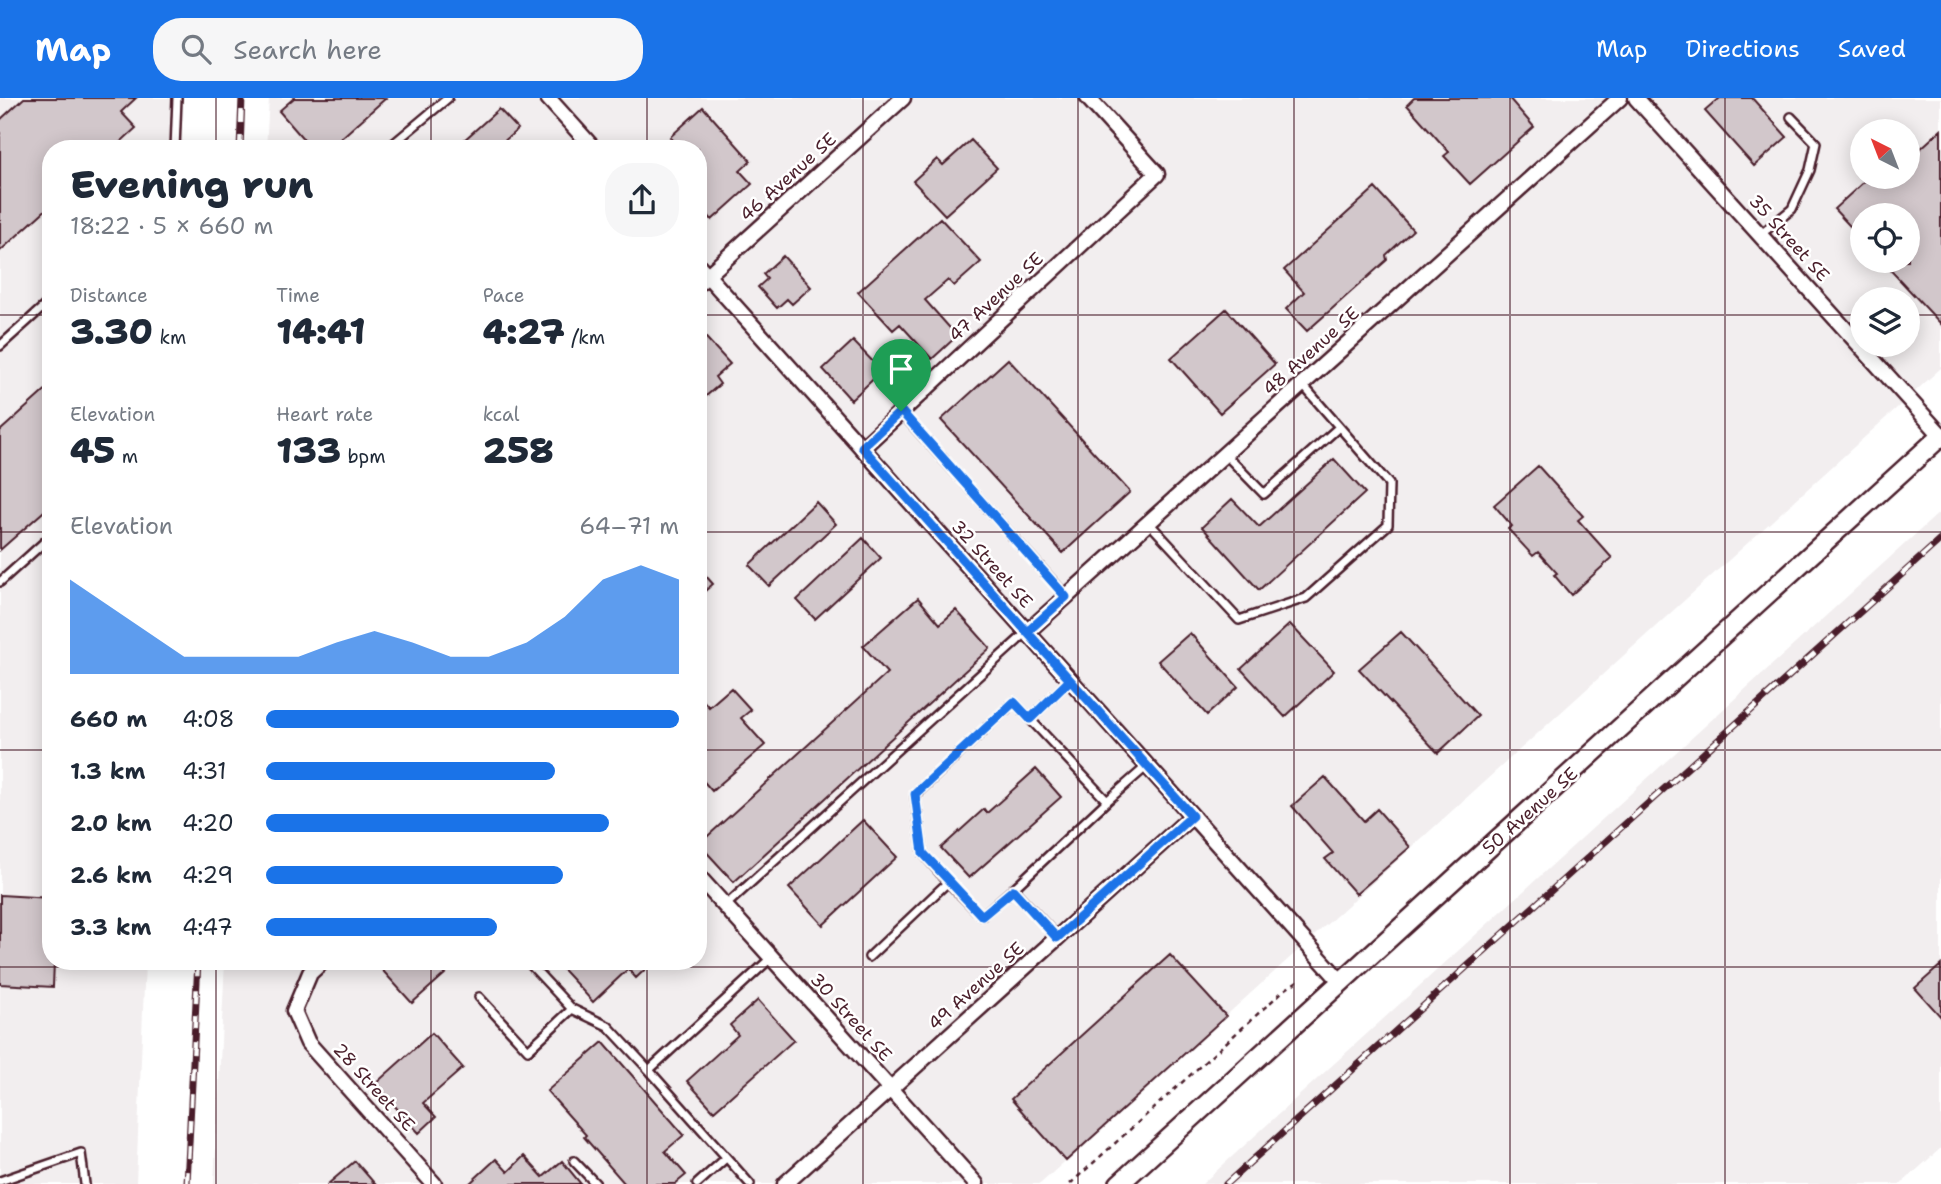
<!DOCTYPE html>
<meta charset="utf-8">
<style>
body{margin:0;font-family:"Shantell Sans",sans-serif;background:#f6f6f7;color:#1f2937;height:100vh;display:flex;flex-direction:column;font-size:26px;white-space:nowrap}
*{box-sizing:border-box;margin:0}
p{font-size:23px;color:#747a83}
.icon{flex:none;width:38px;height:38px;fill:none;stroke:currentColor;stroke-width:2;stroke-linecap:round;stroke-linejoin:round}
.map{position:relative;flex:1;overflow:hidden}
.sheet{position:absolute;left:42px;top:42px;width:665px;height:830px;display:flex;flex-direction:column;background:#fff;border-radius:28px;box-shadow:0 4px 18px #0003}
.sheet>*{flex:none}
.needle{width:46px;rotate:318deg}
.fabs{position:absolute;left:1850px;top:21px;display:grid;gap:14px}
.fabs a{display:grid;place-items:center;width:70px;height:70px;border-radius:50%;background:#fff;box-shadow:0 4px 18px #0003;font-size:35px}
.pin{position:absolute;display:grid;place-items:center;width:60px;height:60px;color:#fff;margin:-72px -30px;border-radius:50% 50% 50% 0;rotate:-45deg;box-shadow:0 0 7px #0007}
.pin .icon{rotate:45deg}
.round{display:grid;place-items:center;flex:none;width:74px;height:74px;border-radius:28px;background:#f6f6f7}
.summary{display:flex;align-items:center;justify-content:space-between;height:119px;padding:0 28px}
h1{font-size:38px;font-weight:800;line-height:52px}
.metrics{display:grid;grid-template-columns:repeat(3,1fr);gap:10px;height:119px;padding:7px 28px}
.metrics div{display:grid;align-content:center}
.metrics b{font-size:35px;font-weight:800}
.metrics small{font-size:19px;font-weight:400}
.metrics p{font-size:19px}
.chart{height:196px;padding:14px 28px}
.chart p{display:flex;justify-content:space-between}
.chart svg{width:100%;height:126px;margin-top:7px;fill:#1a73e8;opacity:.7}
ul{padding:0 28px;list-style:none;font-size:23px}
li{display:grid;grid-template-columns:112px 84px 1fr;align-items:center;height:52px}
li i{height:18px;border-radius:9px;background:#1a73e8}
header{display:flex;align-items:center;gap:42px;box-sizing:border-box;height:98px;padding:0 35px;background:#1a73e8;color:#fff}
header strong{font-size:33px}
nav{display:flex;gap:38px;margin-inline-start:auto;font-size:24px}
.search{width:490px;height:63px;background:#f6f6f7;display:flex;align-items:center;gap:18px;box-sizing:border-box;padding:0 24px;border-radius:28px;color:#747a83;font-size:26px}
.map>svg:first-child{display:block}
.built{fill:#f2eeef;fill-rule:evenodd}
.building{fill:#d2c7cb;stroke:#4a1f2b;stroke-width:2}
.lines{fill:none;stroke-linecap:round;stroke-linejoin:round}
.service-casing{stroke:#4a1f2b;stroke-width:12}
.minor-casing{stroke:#4a1f2b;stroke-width:19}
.tertiary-casing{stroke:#4a1f2b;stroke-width:23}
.path{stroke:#4a1f2b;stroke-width:2.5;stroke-dasharray:5 5;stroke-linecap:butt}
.service{stroke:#fff;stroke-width:7}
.minor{stroke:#fff;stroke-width:14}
.tertiary{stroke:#fff;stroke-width:18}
.rail-casing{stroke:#4a1f2b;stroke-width:7}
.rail{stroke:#fff;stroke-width:4.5;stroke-dasharray:13;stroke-linecap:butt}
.route-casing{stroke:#fff;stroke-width:14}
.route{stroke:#1a73e8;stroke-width:9}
.grid{fill:none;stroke:#4a1f2b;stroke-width:2;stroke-opacity:0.55}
.labels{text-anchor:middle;stroke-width:5;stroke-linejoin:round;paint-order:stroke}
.street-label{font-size:18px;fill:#4a1f2b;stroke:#fff}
</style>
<header>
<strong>Map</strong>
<div class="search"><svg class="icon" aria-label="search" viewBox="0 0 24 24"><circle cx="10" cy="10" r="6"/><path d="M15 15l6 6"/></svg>Search here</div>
<nav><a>Map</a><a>Directions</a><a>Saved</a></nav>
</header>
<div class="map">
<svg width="1941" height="1086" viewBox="0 0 1941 1086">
<rect width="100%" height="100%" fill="#fff"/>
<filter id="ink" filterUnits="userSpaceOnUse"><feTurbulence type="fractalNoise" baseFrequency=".0143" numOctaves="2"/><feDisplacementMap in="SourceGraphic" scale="14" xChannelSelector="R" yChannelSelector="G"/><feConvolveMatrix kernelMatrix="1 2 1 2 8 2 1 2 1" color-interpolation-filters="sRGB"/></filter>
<g filter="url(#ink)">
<path class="built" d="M0 0H179L177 51H51V863H145L136 1086H0Z
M269 0H1941V270L1040 1086H214L225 863H698V51H266ZM1862 33H1908V79H1862ZM1862 117H1908V163H1862ZM1862 201H1908V247H1862Z
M1941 413V1050L1901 1086H1202Z"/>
<path class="building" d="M24 0H136L121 14 136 30 113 51H51V107L0 153V22Z
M294 0H386L329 51H312L279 13Z
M1414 0H1509L1534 29 1470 86 1444 58 1449 54 1407 7Z
M1720 0H1752L1787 39 1754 68 1705 13Z
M703 9 751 63 740 73 752 86 712 122 698 106V83L704 77 698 71V51H680L670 39Z
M499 11 518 31 502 45 507 51H454Z
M1941 32V226L1882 163H1908V117H1862V141L1834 111 1869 79H1908V62Z
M971 42 997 70 945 117 913 83 937 61 943 67Z
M1375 90 1413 132 1386 157 1387 162 1307 233 1286 211 1304 194 1284 172Z
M940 120 981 164 954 188 948 182 925 202 957 238 932 261 900 226 893 232 858 194Z
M783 158 811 189 792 206 787 201 777 210 758 189 767 181 763 176Z
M1226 211 1275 266 1220 315 1171 260Z
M698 231 730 266 715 279 720 286 698 305Z
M853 243 882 273 851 302 823 271Z
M1008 261 1130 394 1063 455 941 322Z
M51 287V407L0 452V333Z
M1334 361 1365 395 1259 492 1202 429 1232 401 1259 429Z
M1538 368 1583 418 1578 422 1612 460 1571 497 1554 477 1557 475 1538 454 1533 458 1508 431 1512 428 1494 407Z
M816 404 836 426 769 488 749 467Z
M863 440 881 460 815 521 797 502Z
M698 469 713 486 698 499Z
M918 500 940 526 956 512 990 550 734 784 699 746 887 575 863 548Z
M1290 526 1334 573 1285 619 1241 571Z
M1401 534 1478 618 1438 655 1359 571Z
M1190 535 1238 589 1207 617 1158 563Z
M731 590 751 612 741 620 765 647 712 693 698 677V597L709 609Z
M1036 671 1061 699 969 780 941 750 984 711 987 715Z
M1325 679 1364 723 1377 711 1410 749 1356 796 1325 761 1333 755 1292 708Z
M863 722 897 759 823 827 789 790Z
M0 797 51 800V863H54L53 889 0 886Z
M1170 857 1226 918 1066 1063 1011 1001Z
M374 863H434L446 875 412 905Z
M555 863H654L636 880 628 871 593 904Z
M1941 867V919L1915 890Z
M758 902 794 942 714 1013 687 983 738 937 730 927Z
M432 935 463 970 423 1005 436 1019 419 1035 375 986Z
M603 944 684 1037 665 1053 686 1077 675 1086H625L584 1039 586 1037 547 993Z
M524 1058 543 1079 562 1063 581 1086H469L496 1061 508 1074Z
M355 1063 375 1086H328Z"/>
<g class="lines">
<g class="service-casing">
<path id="service" d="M175 51 177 0
M387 51 448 0
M1760 137 1792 111 1810 72 1816 45 1791 19
M0 248 51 202
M901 314 1066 498
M1225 356 1264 396 1339 329
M1149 425 1239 522 1306 500 1388 427 1389 386 1302 286
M0 484 51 438
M1030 621 1070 582
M1107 703 1147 668
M948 784 982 818 1013 791
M725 808 1027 534
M869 859 948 784 923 755 915 697 1014 604 1107 703 1013 791 1057 839
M528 864 572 911 608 928 649 972
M479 899 528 952 572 911
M574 1063 596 1086
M0 1083 81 1055 85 1086
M697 1086 726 1060
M750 1086 649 972 772 859"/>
</g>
<g class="minor-casing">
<path id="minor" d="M548 0 594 51
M1636 0 1941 337
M698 167 1342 885
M698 186 903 0
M862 350 1157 76 1088 0
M1027 534 1620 0
M698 778 976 1086
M323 863 310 875 294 913 308 945 434 1086
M785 1086 1192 718"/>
</g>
<g class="tertiary-casing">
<path id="tertiary" d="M1119 1086 1941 338"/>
</g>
<path class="path" d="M1070 1086 1283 893 1299 882"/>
<use href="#service" class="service"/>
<use href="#minor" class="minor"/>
<use href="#tertiary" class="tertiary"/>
<g class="rail-casing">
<path id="rail" d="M240 51 242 0
M187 1086 198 863
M1226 1086 1941 441"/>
</g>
<use href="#rail" class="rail"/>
</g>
</g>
<g class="lines" filter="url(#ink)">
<g class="route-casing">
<path id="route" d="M901 313 862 349 1070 582 1030 621 1014 604 915 696 923 755 982 818 1013 792 1057 840 1192 718 1027 534 1066 499 901 313"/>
</g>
<use href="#route" class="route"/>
</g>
<path class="grid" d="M216 0V51M431 0V51M647 0V51M863 0V1086M1078 0V1086M1294 0V1086M1510 0V1086M1725 0V1086M0 217H51M698 217H1862M1908 217H1941M0 434H51M698 434H1941M0 652H51M698 652H1941M216 863V1086M431 863V1086M647 863V1086M0 869H1941"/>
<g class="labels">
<g class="street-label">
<text transform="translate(788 79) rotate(-42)" y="6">46 Avenue SE</text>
<text transform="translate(1789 140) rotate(48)" y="6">35 Street SE</text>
<text transform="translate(996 199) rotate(-43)" y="6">47 Avenue SE</text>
<text transform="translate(1311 253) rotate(-42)" y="6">48 Avenue SE</text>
<text transform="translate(992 466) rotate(48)" y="6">32 Street SE</text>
<text transform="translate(1530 713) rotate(-42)" y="6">50 Avenue SE</text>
<text transform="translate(976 888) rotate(-42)" y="6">49 Avenue SE</text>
<text transform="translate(851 919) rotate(48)" y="6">30 Street SE</text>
<text transform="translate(374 989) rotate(48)" y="6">28 Street SE</text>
</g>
</g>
</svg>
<div class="fabs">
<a><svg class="needle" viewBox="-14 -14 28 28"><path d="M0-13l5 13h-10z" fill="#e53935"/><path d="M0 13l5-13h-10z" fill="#747a83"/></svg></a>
<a><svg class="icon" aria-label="locate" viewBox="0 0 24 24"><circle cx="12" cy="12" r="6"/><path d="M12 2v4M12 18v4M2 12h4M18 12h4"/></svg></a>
<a><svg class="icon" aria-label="layers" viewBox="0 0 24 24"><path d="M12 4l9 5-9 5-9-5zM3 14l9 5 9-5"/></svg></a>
</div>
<div class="pin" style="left:901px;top:313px;background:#1e9e55"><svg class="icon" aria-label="arrive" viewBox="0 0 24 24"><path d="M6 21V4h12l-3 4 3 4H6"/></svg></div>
<section class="sheet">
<div class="summary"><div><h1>Evening run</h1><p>18:22 · 5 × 660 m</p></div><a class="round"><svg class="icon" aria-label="share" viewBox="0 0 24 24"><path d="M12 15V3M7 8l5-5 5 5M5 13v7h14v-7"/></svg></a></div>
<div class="metrics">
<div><p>Distance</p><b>3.30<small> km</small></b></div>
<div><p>Time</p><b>14:41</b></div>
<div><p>Pace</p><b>4:27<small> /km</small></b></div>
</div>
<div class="metrics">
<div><p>Elevation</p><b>45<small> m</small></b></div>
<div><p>Heart rate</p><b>133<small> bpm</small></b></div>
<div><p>kcal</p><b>258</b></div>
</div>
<div class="chart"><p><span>Elevation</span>64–71 m</p>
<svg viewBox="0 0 160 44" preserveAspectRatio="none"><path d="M0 44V11L10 20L20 29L30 38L40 38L50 38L60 38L70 33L80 29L90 33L100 38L110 38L120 33L130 24L140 11L150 6L160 11V44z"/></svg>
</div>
<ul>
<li><b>660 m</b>4:08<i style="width:100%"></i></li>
<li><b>1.3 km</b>4:31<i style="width:70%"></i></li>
<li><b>2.0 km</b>4:20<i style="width:83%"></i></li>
<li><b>2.6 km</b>4:29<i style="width:72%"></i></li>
<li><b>3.3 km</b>4:47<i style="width:56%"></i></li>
</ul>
</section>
</div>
